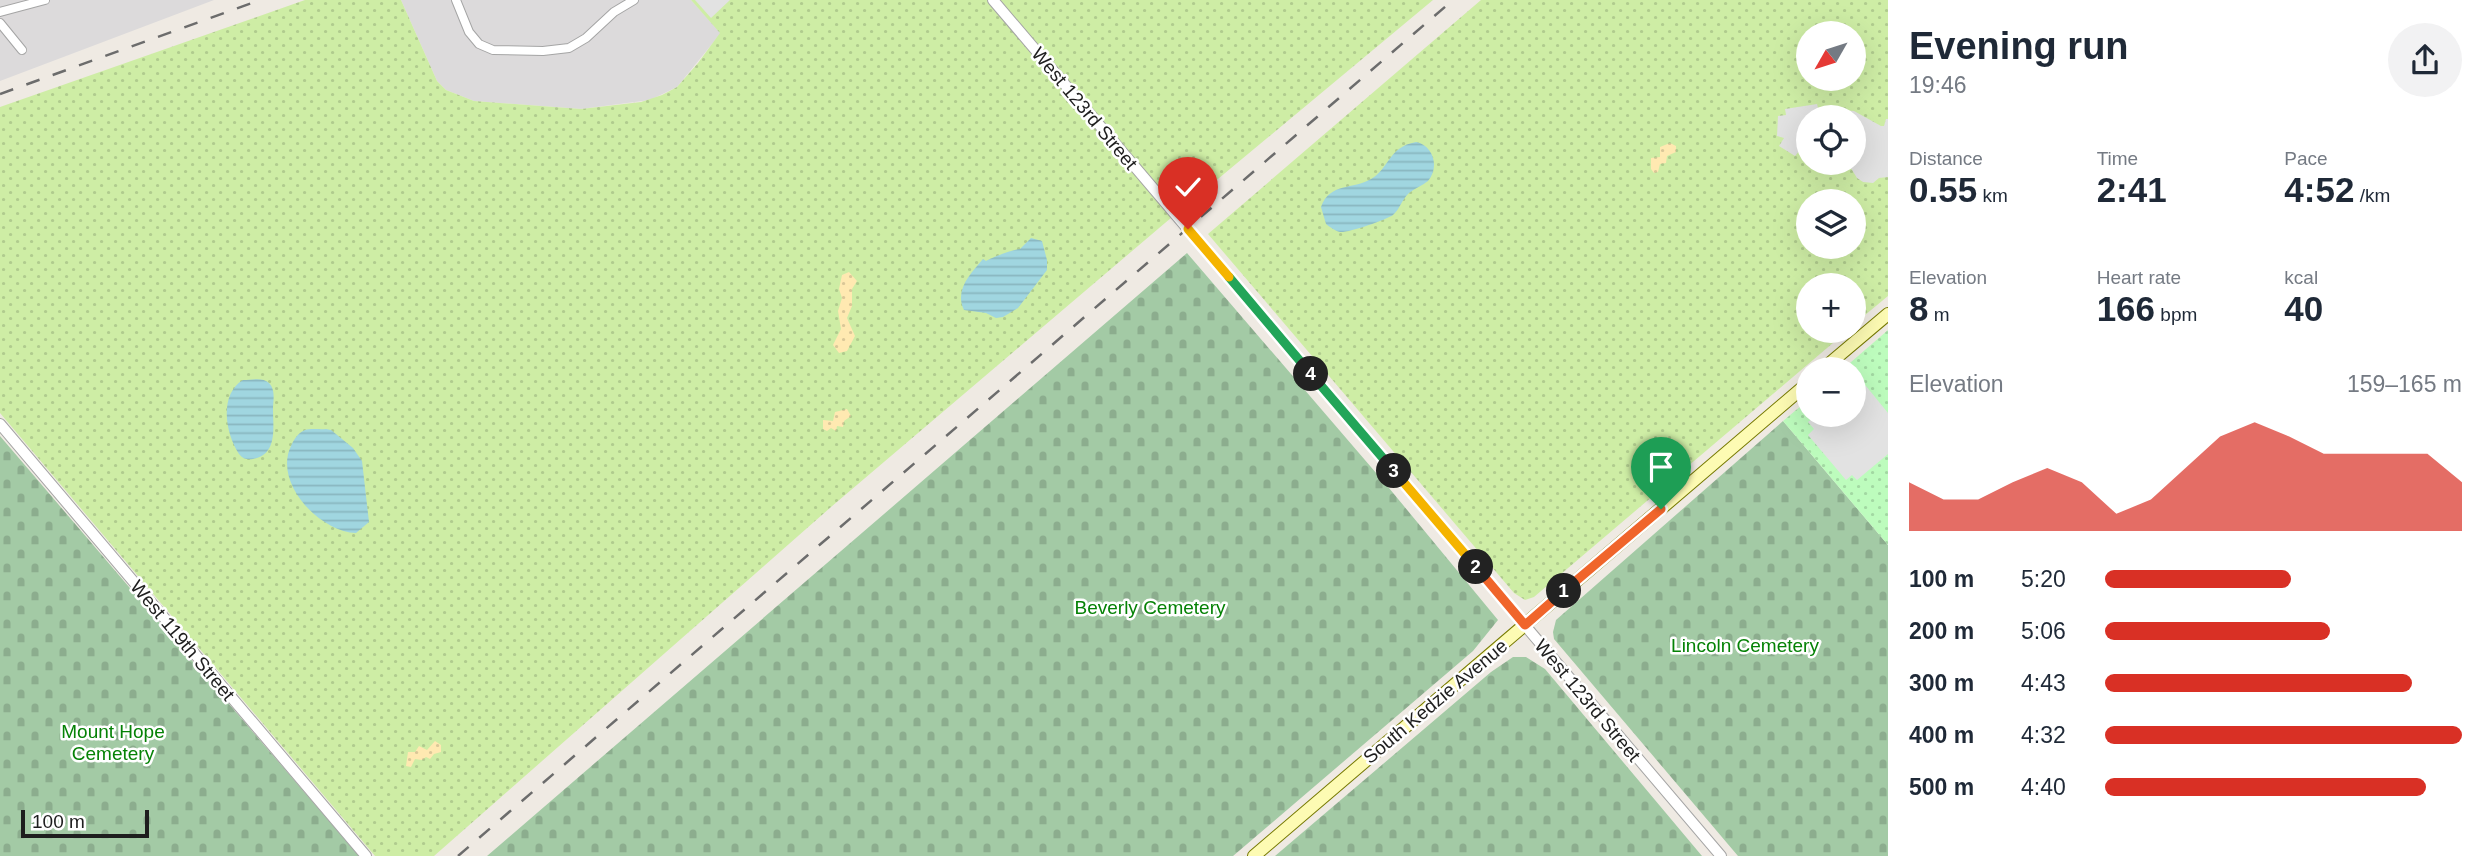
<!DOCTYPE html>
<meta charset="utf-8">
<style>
body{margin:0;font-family:Arial,sans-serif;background:#f2f2f3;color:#1f2937;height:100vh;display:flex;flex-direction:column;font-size:26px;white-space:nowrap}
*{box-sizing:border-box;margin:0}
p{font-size:23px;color:#747a83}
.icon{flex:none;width:38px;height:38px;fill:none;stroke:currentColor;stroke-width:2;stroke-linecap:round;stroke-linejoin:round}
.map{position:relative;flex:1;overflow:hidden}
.sheet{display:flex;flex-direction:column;background:#fff;width:595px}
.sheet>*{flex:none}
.needle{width:46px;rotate:231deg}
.fabs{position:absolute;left:1796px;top:21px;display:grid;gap:14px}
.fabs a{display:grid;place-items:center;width:70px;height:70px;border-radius:50%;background:#fff;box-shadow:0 7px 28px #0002;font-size:35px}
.scale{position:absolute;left:21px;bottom:18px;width:128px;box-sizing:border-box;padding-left:7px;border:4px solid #1e1e1e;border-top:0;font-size:19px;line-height:24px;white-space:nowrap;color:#1e1e1e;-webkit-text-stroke:5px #fff;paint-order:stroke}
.pin{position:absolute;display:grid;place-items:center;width:60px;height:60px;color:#fff;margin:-72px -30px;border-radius:50% 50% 50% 0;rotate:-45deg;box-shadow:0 0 7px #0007}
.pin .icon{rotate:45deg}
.km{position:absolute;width:35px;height:35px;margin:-18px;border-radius:50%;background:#222;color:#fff;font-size:19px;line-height:35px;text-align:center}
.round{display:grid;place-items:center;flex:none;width:74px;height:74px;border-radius:37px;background:#f2f2f3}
.overview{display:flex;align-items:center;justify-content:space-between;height:119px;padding:0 21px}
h1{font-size:38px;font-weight:800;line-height:52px}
.metrics{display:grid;grid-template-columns:repeat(3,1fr);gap:10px;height:119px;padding:7px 21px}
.metrics div{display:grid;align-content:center}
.metrics b{font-size:35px;font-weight:800}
.metrics small{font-size:19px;font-weight:400}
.metrics p{font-size:19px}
.chart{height:196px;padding:14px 21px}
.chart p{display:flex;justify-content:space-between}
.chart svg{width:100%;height:126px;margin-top:7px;fill:#d93025;opacity:.7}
ul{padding:0 21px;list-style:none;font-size:23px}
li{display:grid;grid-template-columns:112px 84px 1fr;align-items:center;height:52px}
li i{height:18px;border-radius:9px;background:#d93025}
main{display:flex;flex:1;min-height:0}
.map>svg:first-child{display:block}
.residential{fill:#dcdadb}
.grass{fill:url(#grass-dots);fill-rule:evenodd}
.sand{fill:url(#sand-dots)}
.cemetery{fill:url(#cemetery-stones)}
.park{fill:url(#park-dots)}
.parking{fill:#e2e2e2}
.water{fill:url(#water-rules)}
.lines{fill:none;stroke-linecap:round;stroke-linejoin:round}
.minor-casing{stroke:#a5a5a5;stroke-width:10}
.tertiary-casing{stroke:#a5a5a5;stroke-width:12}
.secondary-casing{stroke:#767900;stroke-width:14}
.minor{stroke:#fff;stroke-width:8}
.tertiary{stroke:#fff;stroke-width:10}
.secondary{stroke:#fdfbb3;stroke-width:12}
.rail{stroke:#6c6c6c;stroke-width:2.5;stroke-dasharray:14 14;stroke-linecap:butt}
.split-1-casing{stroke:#fff;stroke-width:14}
.split-2-casing{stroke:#fff;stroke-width:14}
.split-3-casing{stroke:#fff;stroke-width:14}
.split-4-casing{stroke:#fff;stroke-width:14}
.split-5-casing{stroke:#fff;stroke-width:14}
.split-6-casing{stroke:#fff;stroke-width:14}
.split-1{stroke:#f0652b;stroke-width:9}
.split-2{stroke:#f0652b;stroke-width:9}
.split-3{stroke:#f5b400;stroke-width:9}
.split-4{stroke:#22a559;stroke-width:9}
.split-5{stroke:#22a559;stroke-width:9}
.split-6{stroke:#f5b400;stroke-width:9}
.labels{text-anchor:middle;stroke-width:5;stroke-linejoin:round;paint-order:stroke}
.street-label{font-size:19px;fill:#1e1e1e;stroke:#fff}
.park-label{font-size:19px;fill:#058206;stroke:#fff}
</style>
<main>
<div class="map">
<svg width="1888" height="856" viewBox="0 0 1888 856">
<defs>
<pattern id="grass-dots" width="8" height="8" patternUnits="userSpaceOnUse" patternTransform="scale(1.75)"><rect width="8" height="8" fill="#ceeda5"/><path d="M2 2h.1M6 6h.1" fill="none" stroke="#b0cb8e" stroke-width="1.8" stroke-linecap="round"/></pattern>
<pattern id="sand-dots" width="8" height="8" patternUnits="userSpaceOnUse" patternTransform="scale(1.75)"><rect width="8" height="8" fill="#ffe9b1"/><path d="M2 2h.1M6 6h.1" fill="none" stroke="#dac798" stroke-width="1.8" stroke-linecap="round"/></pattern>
<pattern id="cemetery-stones" width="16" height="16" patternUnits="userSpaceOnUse" patternTransform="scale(1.75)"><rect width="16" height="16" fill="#a3caa5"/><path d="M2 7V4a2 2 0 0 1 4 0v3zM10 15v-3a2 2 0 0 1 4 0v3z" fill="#8cad8e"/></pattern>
<pattern id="park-dots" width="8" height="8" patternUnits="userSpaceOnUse" patternTransform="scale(1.75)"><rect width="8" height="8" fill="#bdfcbd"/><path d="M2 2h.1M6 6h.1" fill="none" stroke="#a2d8a2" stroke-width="1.8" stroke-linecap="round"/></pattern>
<pattern id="water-rules" width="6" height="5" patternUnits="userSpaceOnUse" patternTransform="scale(1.75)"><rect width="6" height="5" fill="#a0d6e0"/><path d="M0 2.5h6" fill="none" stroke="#89b7c0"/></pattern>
</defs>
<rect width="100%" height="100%" fill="#efeae3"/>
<path class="residential" d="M0 0H214L0 81Z
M401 0H691L721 33 677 87 650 100 581 109 474 101 446 90 437 81Z"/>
<path class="grass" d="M305 0H401L437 81 446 90 474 101 581 109 641 102 662 95 677 87 698 63 720 33 691 0H1433L1165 223 831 507 434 856H375L0 413V107Z
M1481 0H1888V296L1853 325V285H1808V331H1847L1534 597 1525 600 1514 593 1208 234ZM1808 33H1853V79H1808ZM1808 117H1853V163H1808ZM1808 201H1853V247H1808Z"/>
<path class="sand" d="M1670 143 1676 146V152L1667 156 1666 163 1660 164 1658 172 1654 173 1651 169V158L1660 157V147Z
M849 272 857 281 852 289V306L847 318 855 336 847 351 839 353 833 345 841 329 838 311 842 298 839 289 842 275Z
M847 409 851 416 844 421 843 427 837 426 836 431 831 428 827 431 823 429V420L833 421 835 412Z
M435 741 441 745V752L434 754 430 759 426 757 422 760 415 759 411 767 406 766 408 752H415L419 746 427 750Z"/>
<path class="cemetery" d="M1187 253 1389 488 1498 620 1473 651 1233 856H487Z
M1783 421 1888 545V856H1738L1554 639 1553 632 1556 620Z
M0 436 359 856H0Z
M1513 657H1526L1545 669 1702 856H1275L1491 672Z"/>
<path class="park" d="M1888 330V545L1783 421 1808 400V415H1853V369H1843Z"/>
<path class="parking" d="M695 0H730L711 18Z
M1817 104 1818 108 1854 111 1881 126H1884L1886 119H1888V177L1879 178 1873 183 1863 182 1857 178 1849 165 1833 163H1853V117H1808V149L1800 150 1795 156 1779 146 1784 138 1777 136 1778 116 1786 115 1785 109Z
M1866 386 1888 413V454L1857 480 1852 475 1846 480 1808 435 1814 429 1808 422 1817 415H1853V397Z"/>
<path class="water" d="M1416 142C1433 145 1440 167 1428 181 1422 186 1415 188 1409 193 1402 199 1400 209 1393 215 1386 220 1348 233 1340 232 1335 231 1330 227 1326 224L1321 207C1330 182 1353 190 1371 179 1389 169 1388 147 1416 142Z
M1031 238 1042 241 1047 260V270L1018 308 1003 317 996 318 986 313 964 310C954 290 971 273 983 259L986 261C993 257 1014 249 1020 249Z
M243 380C252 380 263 377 269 383 276 390 273 401 273 409 273 427 278 455 253 459 247 460 243 459 239 454 225 433 219 394 243 380Z
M326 429 331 430 353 448 362 461 369 522 356 533C320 532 273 483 291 446 294 439 298 433 305 430 312 428 320 430 326 429Z"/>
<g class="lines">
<g class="minor-casing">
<path id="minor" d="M456 0 469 32 479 44 493 50 543 51 569 48 586 38 614 12 634 0
M0 12 45 0
M0 23 22 50"/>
</g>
<g class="tertiary-casing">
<path id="tertiary" d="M993 0 1721 856
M0 424 366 856"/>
</g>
<g class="secondary-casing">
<path id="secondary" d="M1823 369 1888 314
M1254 856 1808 383"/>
</g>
<use href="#minor" class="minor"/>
<use href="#tertiary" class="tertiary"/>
<use href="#secondary" class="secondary"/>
<path class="rail" d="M0 94 260 0
M458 856 1453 0"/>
</g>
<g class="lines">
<g class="split-1-casing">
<path id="split-1" d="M1564 591 1661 509"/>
</g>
<g class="split-2-casing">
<path id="split-2" d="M1476 567 1525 625 1564 591"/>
</g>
<g class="split-3-casing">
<path id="split-3" d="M1394 471 1476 567"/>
</g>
<g class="split-4-casing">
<path id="split-4" d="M1311 374 1394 471"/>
</g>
<g class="split-5-casing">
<path id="split-5" d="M1229 277 1311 374"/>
</g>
<g class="split-6-casing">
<path id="split-6" d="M1188 229 1229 277"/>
</g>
<use href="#split-1" class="split-1"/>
<use href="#split-2" class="split-2"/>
<use href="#split-3" class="split-3"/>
<use href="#split-4" class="split-4"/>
<use href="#split-5" class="split-5"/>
<use href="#split-6" class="split-6"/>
</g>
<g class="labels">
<g class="street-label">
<text transform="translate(1085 108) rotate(50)" y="7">West 123rd Street</text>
<text transform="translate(183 640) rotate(50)" y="7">West 119th Street</text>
<text transform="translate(1588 700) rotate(50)" y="7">West 123rd Street</text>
<text transform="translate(1435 701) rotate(-40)" y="7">South Kedzie Avenue</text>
</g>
<g class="park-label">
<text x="1150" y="614">Beverly Cemetery</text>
<text x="1745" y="652">Lincoln Cemetery</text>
<text x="113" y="738">Mount Hope<tspan x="113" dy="22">Cemetery</tspan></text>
</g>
</g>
</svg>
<div class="fabs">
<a><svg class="needle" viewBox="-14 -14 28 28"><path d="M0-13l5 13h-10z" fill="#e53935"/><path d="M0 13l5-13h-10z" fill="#747a83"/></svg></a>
<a><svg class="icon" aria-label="locate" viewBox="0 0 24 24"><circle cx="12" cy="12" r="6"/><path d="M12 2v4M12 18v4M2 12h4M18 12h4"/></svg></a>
<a><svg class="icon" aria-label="layers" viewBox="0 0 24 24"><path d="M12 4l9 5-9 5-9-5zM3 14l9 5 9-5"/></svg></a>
<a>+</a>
<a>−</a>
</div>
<div class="scale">100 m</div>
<div class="pin" style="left:1661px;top:509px;background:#1e9e55"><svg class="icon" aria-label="arrive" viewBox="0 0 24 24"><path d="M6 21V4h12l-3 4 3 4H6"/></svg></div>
<div class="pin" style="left:1188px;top:229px;background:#d93025"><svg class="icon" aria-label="check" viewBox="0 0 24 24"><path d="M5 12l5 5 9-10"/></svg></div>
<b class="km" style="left:1564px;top:591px">1</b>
<b class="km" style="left:1476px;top:567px">2</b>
<b class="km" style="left:1394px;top:471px">3</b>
<b class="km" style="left:1311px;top:374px">4</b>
</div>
<section class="sheet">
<div class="overview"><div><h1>Evening run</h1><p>19:46</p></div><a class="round"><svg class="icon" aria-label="share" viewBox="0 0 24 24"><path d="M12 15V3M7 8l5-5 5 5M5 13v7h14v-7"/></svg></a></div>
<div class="metrics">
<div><p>Distance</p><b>0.55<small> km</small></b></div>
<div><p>Time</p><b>2:41</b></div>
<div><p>Pace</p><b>4:52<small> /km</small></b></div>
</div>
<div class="metrics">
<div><p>Elevation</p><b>8<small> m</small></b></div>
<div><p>Heart rate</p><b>166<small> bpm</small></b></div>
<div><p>kcal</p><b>40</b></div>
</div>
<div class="chart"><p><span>Elevation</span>159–165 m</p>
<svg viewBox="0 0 160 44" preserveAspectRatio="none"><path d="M0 44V27L10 33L20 33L30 27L40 22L50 27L60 38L70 33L80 22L90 11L100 6L110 11L120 17L130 17L140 17L150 17L160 27V44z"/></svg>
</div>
<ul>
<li><b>100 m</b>5:20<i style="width:52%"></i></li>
<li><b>200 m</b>5:06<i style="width:63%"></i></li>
<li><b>300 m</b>4:43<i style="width:86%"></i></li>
<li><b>400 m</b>4:32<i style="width:100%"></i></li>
<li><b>500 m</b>4:40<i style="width:90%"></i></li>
</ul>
</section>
</main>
